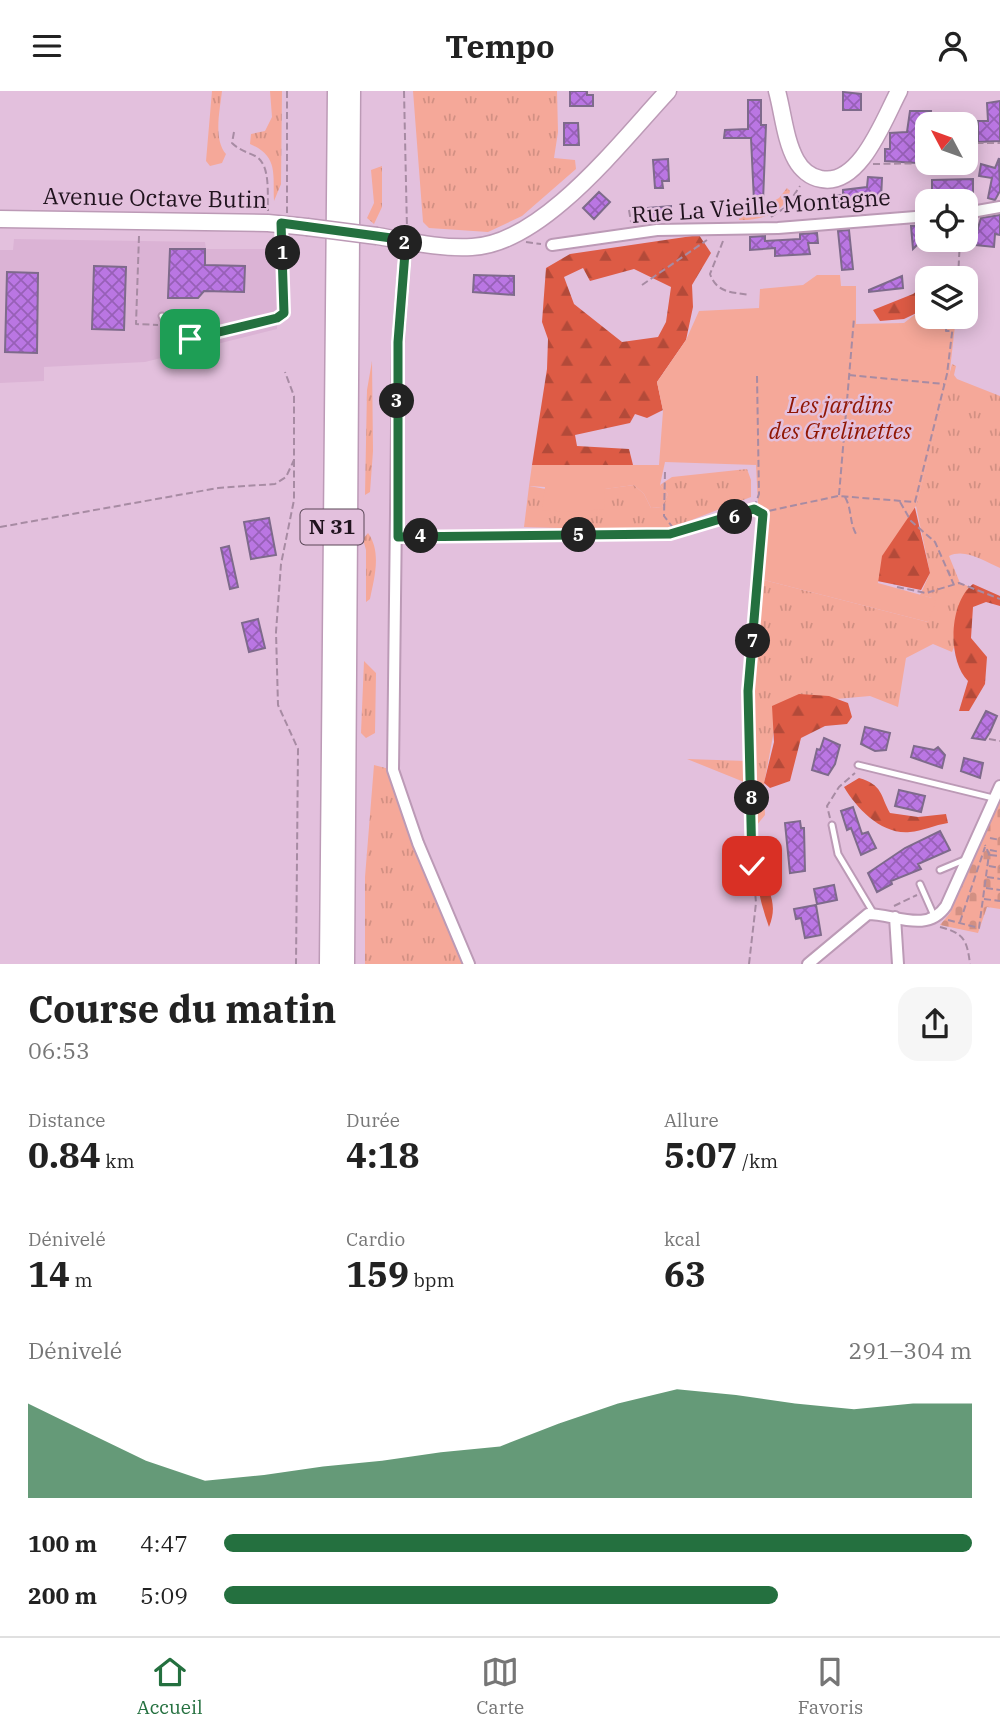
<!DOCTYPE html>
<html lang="fr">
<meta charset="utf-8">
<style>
body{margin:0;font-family:"IBM Plex Serif",serif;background:#f6f6f6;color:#222;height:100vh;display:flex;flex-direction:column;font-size:26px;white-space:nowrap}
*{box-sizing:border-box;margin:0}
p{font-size:23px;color:#767676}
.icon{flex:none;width:38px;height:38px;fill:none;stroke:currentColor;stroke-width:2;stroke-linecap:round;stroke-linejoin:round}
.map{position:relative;height:873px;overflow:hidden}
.side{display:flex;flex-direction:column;background:#fff;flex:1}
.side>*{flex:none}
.needle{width:46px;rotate:311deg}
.buttons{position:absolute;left:915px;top:21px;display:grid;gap:14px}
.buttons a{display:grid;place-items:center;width:63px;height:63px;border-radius:14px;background:#fff;box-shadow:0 4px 18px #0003;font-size:35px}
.pin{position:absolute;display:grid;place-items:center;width:60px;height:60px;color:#fff;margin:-30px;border-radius:14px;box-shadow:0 4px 10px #0006}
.km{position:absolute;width:35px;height:35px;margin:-18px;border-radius:50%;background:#222;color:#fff;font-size:19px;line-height:35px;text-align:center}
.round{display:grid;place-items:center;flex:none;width:74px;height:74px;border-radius:21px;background:#f6f6f6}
.summary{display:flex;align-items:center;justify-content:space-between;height:119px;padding:0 28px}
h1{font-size:38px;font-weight:800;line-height:52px}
.stats{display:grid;grid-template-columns:repeat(3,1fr);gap:10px;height:119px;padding:7px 28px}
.stats div{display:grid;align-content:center}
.stats b{font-size:35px;font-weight:800}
.stats small{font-size:19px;font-weight:400}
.stats p{font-size:19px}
.chart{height:196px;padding:14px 28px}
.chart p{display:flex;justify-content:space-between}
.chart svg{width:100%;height:126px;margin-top:7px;fill:#24703f;opacity:.7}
ul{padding:0 28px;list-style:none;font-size:23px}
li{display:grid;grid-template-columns:112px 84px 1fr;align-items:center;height:52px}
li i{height:18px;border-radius:9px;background:#24703f}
header{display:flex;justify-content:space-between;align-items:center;height:91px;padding:0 28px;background:#fff;font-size:32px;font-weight:800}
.tabs{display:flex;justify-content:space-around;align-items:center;height:98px;border-top:2px solid #e0e0e0;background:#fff;font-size:19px;color:#767676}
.tabs a{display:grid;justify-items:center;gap:4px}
.tabs .on{color:#24703f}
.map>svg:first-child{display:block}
.built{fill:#dbb3d5}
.grass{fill:url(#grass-tufts)}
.forest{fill:url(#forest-firs);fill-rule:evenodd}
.cemetery{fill:url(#cemetery-stones)}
.garden{fill:#f5a899}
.building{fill:url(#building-cross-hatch);stroke:#7e6a8b;stroke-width:2}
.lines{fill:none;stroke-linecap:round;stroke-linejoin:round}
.service-casing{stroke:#bc9ab6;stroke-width:9}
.minor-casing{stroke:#bc9ab6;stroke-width:14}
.secondary-casing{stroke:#bc9ab6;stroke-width:19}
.trunk-casing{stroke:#bc9ab6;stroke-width:21}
.path{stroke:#a78ba3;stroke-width:2;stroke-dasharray:7 3.5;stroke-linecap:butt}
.service{stroke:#fff;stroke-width:5}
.minor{stroke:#fff;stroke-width:10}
.secondary{stroke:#fff;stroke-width:16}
.trunk{stroke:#fff;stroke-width:18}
.secondary-bridge-casing{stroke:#bc9ab6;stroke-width:19;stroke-linecap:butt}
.secondary-bridge{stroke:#fff;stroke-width:16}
.route-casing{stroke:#fff;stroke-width:14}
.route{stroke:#24703f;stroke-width:9}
.labels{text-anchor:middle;stroke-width:5;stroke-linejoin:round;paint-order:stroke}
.shield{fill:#e3c0dd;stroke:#5a4757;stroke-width:2}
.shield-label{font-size:21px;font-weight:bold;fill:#20131e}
.street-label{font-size:23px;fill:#20131e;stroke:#e3c0dd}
.park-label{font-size:23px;font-style:italic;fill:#901603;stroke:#e3c0dd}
</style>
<header><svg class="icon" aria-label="menu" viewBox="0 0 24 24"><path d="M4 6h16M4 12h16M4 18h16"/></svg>Tempo<svg class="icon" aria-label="person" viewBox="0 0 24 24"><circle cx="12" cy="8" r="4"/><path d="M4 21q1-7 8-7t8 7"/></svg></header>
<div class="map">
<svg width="1000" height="873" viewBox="0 0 1000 873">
<defs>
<pattern id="grass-tufts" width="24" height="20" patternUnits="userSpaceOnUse" patternTransform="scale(1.75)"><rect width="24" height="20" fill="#f5a899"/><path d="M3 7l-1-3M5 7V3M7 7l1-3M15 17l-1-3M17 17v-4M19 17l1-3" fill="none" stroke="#d29083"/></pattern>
<pattern id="forest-firs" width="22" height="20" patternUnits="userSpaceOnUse" patternTransform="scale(1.75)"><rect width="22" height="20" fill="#dd5b45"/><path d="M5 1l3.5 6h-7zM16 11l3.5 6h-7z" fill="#b34a39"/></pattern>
<pattern id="cemetery-stones" width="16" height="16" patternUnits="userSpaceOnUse" patternTransform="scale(1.75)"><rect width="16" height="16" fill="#f5a899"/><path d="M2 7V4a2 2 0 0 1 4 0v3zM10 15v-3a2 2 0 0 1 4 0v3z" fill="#d29083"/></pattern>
<pattern id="building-cross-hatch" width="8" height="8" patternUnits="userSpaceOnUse" patternTransform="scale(1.75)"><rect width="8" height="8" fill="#ba76e3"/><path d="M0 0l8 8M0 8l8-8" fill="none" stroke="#9760b7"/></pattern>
</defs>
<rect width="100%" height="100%" fill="#e3c0dd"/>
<path class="built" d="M14 148 205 151 206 158H271L276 163 277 238 145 271 44 276V290L0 292V159H13Z"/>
<path class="grass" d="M212 0H222C220 19 213 48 226 63L222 72 210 75 206 70Z
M270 0H282L281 93 274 110C273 82 278 65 250 53L251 43 265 40 272 26Z
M413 0H557L558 41 554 67 575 69 576 78 522 125 488 141 429 137 423 131Z
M382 75V116L374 133 367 127 374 112 371 79Z
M787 97 790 100C786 122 759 130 739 129L740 120 761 117 779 107Z
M372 270 373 360 370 401 365 404 367 299Z
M952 273 956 275 954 284 957 288 1000 305V477C984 470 965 457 949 465L960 492 978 499 952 561 933 553 906 567 898 616 870 605 779 613 764 693 765 724 748 745 749 693 687 668 747 670 750 548 760 488 928 531 932 507 920 504 930 482 916 415Z
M747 378 751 389V406L663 440 524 436 529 395 602 408 604 398 634 394 644 403 651 417 662 416 668 403 660 394 672 386Z
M368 442C382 461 374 488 370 508L366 511V459L363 448Z
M364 570 376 582 375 642 366 647 361 642Z
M374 674 393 679 467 873H365V786Z"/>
<path class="forest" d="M699 144 711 162 692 194 693 216 686 249 657 291 663 319 647 327 635 323 630 332 575 344 577 355 629 358 633 374H532L547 278 548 248 542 231 546 177 570 163ZM583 177 590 190 634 178 671 196 666 231 658 246 622 251 574 213 564 186Z
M927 192V217L904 228 880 230 873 219 913 203Z
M860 409 915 417 930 482 921 499 824 479Z
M973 493 1000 505V515L986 511 973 516 971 547 987 566 985 593 969 620H959L968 590C947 569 949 511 973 493Z
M799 603 829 605 848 612 852 626 847 633 825 635 801 647 790 690 770 697 764 692 774 651 772 615Z
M859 687C883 694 880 704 890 722L918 726 946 723 948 732C935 734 922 740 910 741 882 744 857 718 844 696Z
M754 738 757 740C757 749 755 759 757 768 762 793 781 807 769 836 758 806 752 771 754 738Z"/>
<path class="cemetery" d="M1000 709V818L987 816 978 842 940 834 950 822 978 751Z"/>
<path class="garden" d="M817 184H840L841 195H856V233L904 232 922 218 927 217 928 226H956L949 287 916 415 882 465 878 492 932 507 936 510 928 531 760 488 770 426 758 414 756 374 665 371 660 394 668 403 662 416 651 417 644 403 634 394 605 398 604 418 571 421 542 419 545 396 529 395 532 374H659L663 320 657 291 686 249 699 220 759 217 760 198 803 194Z"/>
<path class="building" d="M570 0H587V4H593V15H570Z
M843 1 861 3V19H843Z
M748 9H761V34H766L763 110H754L751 47H724L725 39 748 38Z
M1000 10V50L978 51V30H988L987 12Z
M910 20H931L928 48 919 47 917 50V72L885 70V58H890V42L907 41Z
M564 32H578L579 54H564Z
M999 67 1000 100 995 109 988 107 992 87 979 85 981 73 995 77Z
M668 68 669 90H662L663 97H655L653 69Z
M868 86 882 87 881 108 854 107 855 111 839 112 838 104H843V99L867 96Z
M973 88V101L932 102V89Z
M599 101 610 111 594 128 583 117Z
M671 115V127L648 129V117Z
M1000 124V144L995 143 994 156 966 153V130L974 129 975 147 981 127Z
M928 134 927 151 919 152 913 158 911 135Z
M849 139 853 178 842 179 838 140Z
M817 142 818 152H808L810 163 775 165V157L750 159V146L765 145V150L800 148V143Z
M170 158H205V174L245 175 244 201 204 200 198 207H168Z
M94 175 126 176 124 239 92 238Z
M7 181 38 182 37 262 5 261Z
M474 184 514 185V204L473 201Z
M902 185 903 197 869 201V199Z
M269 427 276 464 251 468 244 431Z
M229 455 238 496 230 498 221 457Z
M258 528 265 557 249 561 242 532Z
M986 620 997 625 990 641 985 649 972 647Z
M865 636 890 642 886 659 875 660 861 653Z
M824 647 840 654 835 673 828 684 812 679 817 658 820 659Z
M914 655 934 659 938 656 945 664 942 677 911 666Z
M964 667 983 672 980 687 961 680Z
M899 699 925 705 921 721 895 715Z
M853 716 862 743 868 741 876 757 861 764 851 737 847 739 841 720Z
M800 730 801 737H804L805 780 790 782 785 732Z
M940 740 950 759 918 773 921 778 891 790 892 793 877 801 868 782 905 757Z
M834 794 837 809 817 813 814 798Z
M816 814 821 844 805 847 801 827 796 828 794 818Z"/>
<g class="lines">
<g class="service-casing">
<path id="service" d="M162 225C168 239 175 247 190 248L277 227 284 222 281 135
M858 674 993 707
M832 734 838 763 874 823
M940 779 964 769
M920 793 935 827"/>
</g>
<g class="minor-casing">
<path id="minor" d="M966 122 1000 116
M406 149 398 252 393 679 418 752 469 873
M552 154 657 139 778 137 928 125
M895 826 898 873
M808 873 868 823C894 823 927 843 946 815L1000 695"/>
</g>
<g class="secondary-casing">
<path id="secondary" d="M777 0C783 22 785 49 796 69 801 78 810 86 821 88 860 96 884 28 899 0
M0 128 268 132 307 136
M377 145C407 150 441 158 472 156 543 153 622 49 668 0"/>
</g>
<g class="trunk-casing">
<path id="trunk" d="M329 873 337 0
M345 873 351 0"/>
</g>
<path class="path" d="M287 0V122
M404 0 407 138
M234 41 232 52C240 60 248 61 257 66 271 76 267 105 268 120
M966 52H1000
M873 73 937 72
M629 119 631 131
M771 126 786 116 800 95
M139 145 136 233 158 234
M723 150 710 183C717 202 731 201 750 204
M526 151 541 153
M958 187 960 149
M642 194 707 149
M947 226 946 240H951
M849 284 944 293
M294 369V409L281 473 276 541 278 614 298 658 296 873
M665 381 664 425 677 442
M839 404 854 227
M845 406C852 418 849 430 856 443
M900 411 911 430 935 451 954 494
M754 417 759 403 757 285
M0 436 218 397 275 393 286 386 294 369V305L285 281
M406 446 670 443 729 428 754 418 768 420 838 405 915 411 947 283 954 226
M897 496 926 502 959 492 1000 508
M989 648 1000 650
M830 727 827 715 839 696 855 682
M990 747 1000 749
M990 759 1000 761
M990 764 1000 765
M989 775 1000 777
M987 786 1000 788
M986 797 1000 799
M984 808 1000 810
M894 815 917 804
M948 829 979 837 989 763 985 754
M960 831 985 756
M940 836C964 842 967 849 970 873
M749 873 756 812 750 740 753 691 749 600 764 426 758 420"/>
<use href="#service" class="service"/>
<use href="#minor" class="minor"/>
<use href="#secondary" class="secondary"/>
<use href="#trunk" class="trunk"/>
<g class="secondary-bridge-casing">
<path id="secondary-bridge" d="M307 136 377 145"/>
</g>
<use href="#secondary-bridge" class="secondary-bridge"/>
</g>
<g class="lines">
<g class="route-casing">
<path id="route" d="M190 248 277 227 284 222 281 132 406 149 398 251V446L670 443 754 418 763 423 748 600 752 775"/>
</g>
<use href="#route" class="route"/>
</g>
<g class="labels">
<rect class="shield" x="300.5" y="418.5" width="63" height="35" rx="5"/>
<g class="shield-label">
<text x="332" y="443">N 31</text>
</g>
<g class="street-label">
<text transform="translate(155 107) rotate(1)" y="8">Avenue Octave Butin</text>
<text transform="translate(761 115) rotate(-4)" y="8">Rue La Vieille Montagne</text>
</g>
<g class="park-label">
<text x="840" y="322">Les jardins<tspan x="840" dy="26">des Grelinettes</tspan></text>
</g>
</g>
</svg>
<div class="buttons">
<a><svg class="needle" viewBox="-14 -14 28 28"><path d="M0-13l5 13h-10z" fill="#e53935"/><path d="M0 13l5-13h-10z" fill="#767676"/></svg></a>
<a><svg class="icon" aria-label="locate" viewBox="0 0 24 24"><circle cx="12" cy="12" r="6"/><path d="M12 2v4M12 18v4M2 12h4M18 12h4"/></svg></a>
<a><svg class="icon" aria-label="layers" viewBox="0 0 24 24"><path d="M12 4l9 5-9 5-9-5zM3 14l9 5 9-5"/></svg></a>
</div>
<div class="pin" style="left:190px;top:248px;background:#1e9e55"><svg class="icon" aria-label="arrive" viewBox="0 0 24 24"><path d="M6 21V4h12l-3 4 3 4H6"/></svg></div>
<div class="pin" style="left:752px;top:775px;background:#d93025"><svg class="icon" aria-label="check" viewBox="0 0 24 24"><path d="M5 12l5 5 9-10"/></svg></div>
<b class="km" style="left:283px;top:162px">1</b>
<b class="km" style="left:405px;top:152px">2</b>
<b class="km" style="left:397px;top:310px">3</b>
<b class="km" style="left:421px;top:445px">4</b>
<b class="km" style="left:579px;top:444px">5</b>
<b class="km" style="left:735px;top:426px">6</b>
<b class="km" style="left:753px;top:550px">7</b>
<b class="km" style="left:752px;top:707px">8</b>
</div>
<section class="side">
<div class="summary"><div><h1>Course du matin</h1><p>06:53</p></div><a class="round"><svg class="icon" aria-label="share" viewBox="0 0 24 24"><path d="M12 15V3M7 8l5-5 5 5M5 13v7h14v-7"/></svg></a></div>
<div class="stats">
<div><p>Distance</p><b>0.84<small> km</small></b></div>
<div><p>Durée</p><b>4:18</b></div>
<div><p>Allure</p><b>5:07<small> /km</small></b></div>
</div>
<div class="stats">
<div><p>Dénivelé</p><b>14<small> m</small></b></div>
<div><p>Cardio</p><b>159<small> bpm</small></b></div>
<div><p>kcal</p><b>63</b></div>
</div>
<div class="chart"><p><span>Dénivelé</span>291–304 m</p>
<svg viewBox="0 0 160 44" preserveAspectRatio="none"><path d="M0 44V11L10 21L20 31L30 38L40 36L50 33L60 31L70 28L80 26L90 18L100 11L110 6L120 8L130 11L140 13L150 11L160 11V44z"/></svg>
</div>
<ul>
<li><b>100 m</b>4:47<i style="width:100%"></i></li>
<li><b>200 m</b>5:09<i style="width:74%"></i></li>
</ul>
</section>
<nav class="tabs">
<a class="on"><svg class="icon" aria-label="home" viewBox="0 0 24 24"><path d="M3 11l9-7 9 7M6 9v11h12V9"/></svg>Accueil</a>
<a><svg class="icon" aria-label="map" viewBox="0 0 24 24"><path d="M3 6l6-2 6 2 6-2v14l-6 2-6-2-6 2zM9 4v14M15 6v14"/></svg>Carte</a>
<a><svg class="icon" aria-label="saved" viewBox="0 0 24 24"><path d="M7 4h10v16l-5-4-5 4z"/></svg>Favoris</a>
</nav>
